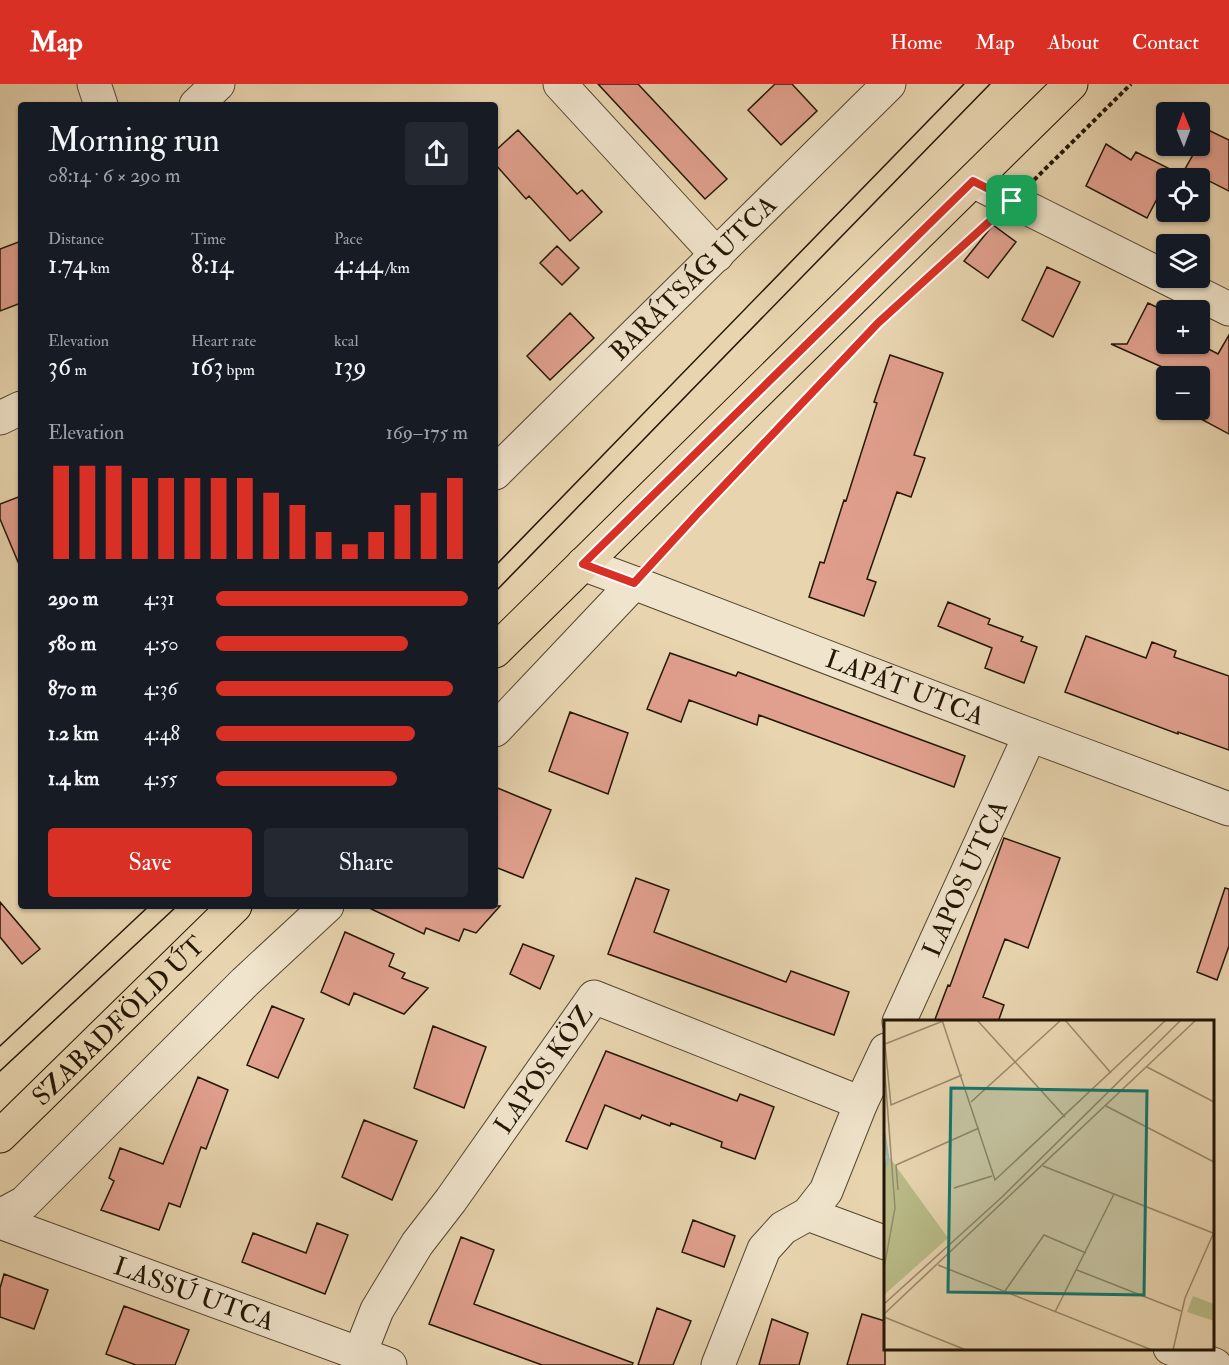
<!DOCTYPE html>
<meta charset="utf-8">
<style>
body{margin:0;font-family:"IM FELL Double Pica",serif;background:#242831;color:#f1f3f6;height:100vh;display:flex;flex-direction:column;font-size:22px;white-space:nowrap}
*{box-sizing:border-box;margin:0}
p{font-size:20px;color:#9ea1a6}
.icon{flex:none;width:33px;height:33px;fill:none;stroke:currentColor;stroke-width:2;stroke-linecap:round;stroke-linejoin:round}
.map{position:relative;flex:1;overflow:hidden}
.details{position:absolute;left:18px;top:18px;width:480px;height:807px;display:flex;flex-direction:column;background:#171b24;border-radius:6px;box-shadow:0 2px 4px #0004}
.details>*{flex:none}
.needle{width:39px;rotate:359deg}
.buttons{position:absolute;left:1156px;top:18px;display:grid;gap:12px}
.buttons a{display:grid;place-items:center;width:54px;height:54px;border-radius:6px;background:#171b24;box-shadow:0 2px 4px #0004;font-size:30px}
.pin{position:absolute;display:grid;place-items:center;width:51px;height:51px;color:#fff;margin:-26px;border-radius:12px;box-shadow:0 3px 9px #0006}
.round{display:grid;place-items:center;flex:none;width:63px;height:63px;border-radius:6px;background:#242831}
.head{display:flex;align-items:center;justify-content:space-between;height:102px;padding:0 30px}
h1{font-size:33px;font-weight:600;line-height:45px}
.figures{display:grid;grid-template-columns:repeat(3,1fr);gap:9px;height:102px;padding:6px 30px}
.figures div{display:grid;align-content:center}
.figures b{font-size:26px;font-weight:600}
.figures small{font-size:16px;font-weight:400}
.figures p{font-size:16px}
.chart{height:168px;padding:12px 30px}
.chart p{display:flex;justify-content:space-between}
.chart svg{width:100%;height:108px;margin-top:6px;stroke:#d93025;stroke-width:6}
.primary-button{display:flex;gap:12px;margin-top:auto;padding:12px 30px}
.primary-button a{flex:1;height:69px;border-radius:6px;background:#d93025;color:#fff;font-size:24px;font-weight:600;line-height:69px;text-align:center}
.primary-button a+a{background:#242831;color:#f1f3f6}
ul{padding:0 30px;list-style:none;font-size:20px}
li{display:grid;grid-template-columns:96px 72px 1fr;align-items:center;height:45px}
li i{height:15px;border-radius:8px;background:#d93025}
header{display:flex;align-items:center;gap:36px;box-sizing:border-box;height:84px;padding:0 30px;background:#d93025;color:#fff}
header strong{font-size:28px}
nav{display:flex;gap:33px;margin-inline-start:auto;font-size:21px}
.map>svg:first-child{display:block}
.building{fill:#e1a08e;stroke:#231605;stroke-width:1.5}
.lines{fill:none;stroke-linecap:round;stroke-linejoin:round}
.minor-casing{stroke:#544630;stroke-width:35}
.major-casing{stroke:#231605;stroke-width:35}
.path{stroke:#231605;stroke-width:4;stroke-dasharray:4.5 3;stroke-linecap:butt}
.minor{stroke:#f0e4cc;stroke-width:33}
.major{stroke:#e8d5b0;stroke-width:33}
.tram{stroke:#231605;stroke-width:1.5}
.route-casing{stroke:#fff;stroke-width:12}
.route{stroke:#d93025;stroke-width:8}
.labels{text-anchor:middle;stroke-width:4.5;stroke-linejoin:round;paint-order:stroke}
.street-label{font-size:26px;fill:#231605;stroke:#f0e4cc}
.inset-river{fill:none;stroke:#99b7b4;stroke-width:3}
.inset-road{fill:none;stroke:#99896c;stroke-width:1.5}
.view{fill:#0f766e;fill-opacity:0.15;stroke:#0f766e;stroke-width:3}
.inset-edge{fill:none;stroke:#231605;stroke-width:3}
</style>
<header>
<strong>Map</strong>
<nav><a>Home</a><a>Map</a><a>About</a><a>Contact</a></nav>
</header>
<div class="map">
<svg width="1229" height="1281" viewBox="0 0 1229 1281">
<rect width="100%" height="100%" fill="#e8d5b0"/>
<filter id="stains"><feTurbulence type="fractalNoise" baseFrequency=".00333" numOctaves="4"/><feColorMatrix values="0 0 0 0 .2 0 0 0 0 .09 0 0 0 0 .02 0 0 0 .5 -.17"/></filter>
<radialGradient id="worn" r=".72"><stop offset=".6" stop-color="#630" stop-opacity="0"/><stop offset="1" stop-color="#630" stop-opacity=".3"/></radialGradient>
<path class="building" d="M598 0H638L727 95 705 115Z
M775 0H792L817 27 781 61 748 26Z
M1206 45 1229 56V107L1185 85 1198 62H1200V57Z
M518 46 577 110 582 106 602 128 570 157 529 112 526 115 495 80V67Z
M1106 60 1131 76 1136 68 1172 86 1147 134 1086 102Z
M993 141 1016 158 988 194 964 177Z
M21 157V219L0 227V165Z
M557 162 579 184 562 201 540 179Z
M1047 183 1080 198 1053 253 1022 236Z
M1148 219 1167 228V260H1199L1218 270 1229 251V350L1186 327 1187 326H1200V303L1206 292H1182L1111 260H1127Z
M570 229 594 254 550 296 527 272Z
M890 271 943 289 914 371 925 374 911 413 897 408 867 495 876 498 864 532 809 513 820 478 824 479 844 416 846 417 877 319 874 318Z
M21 412V485L0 435V420Z
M948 518 990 535 988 540 1023 553 1021 557 1037 563 1024 599 985 584 992 564 938 542Z
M1086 552 1146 574 1152 558 1176 567 1174 573 1229 592V666L1178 648V650L1065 608Z
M670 569 736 592 738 588 965 672 954 703 759 631 757 641 689 616 681 638 647 625Z
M570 628 628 649 608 710 549 687Z
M495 703 551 726 523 794 495 783Z
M1004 754 1060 774 1028 864 1005 855 983 913 1004 921 998 938H934L948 901 950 902Z
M636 794 669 806 654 848 786 898 791 887 849 908 834 951 608 870Z
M1225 804 1229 805V862L1217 896 1197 888Z
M0 818 40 865 22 880 0 853Z
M365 822H500L476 849 464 845 459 857 426 844 424 850Z
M345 848 394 870 389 882 405 889 402 894 428 904 404 930 354 909 349 921 321 908Z
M523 860 554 872 540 905 510 890Z
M272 922 304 935 278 994 247 981Z
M433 942 486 963 464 1024 414 1004Z
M606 967 737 1017 740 1010 774 1023 755 1075 721 1063 722 1058 671 1039 670 1042 642 1031 640 1035 605 1021 587 1065 566 1057Z
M198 993 228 1006 206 1065 201 1063 180 1123 169 1119 159 1146 101 1126 114 1097 109 1094 120 1064 163 1080Z
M364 1036 417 1057 392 1116 342 1093Z
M693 1136 735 1152 724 1183 682 1168Z
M317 1139 348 1151 325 1210 242 1178 253 1149 306 1169Z
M461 1153 494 1166 474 1220 633 1279 632 1281H542L429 1240Z
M4 1190 48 1206 34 1245 0 1233V1204Z
M124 1222 189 1246 175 1281H136L106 1270Z
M657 1224 691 1237 673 1281H638Z
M862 1230 885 1237V1281H847Z
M772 1235 808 1249 799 1281H759Z"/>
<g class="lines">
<g class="minor-casing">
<g id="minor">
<path d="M94 0 101 21"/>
<path d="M560 0 717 171"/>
<path d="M196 21 218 0"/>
<path d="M973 97 1229 225"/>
<path d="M0 334 21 324"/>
<path id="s1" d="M495 389 889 0"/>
<path id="s2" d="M583 480 634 499 1030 651 1229 725"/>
<path d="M495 646 634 499"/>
<path id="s3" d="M899 938 1030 651"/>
<path d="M808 1130 886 1159"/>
<path d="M0 1132 24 1119 245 898 327 822"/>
<path id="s4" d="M0 1138 390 1281"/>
<path d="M1170 1264 1215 1281"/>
<path id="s5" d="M360 1269 377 1226 417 1160 451 1116 594 913 861 1019"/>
<path d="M718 1281 764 1165 783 1144 808 1130 826 1107 861 1019 886 966"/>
</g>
</g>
<g class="major-casing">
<g id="major">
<path d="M495 567 1071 0"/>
<path id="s6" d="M0 1052 235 822"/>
</g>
</g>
<path class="path" d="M1034 96 1131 0
M655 476 699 428 878 239 989 138"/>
<use href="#minor" class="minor"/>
<use href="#major" class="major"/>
<path class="tram" d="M495 482 964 0
M495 508 990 0
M0 962 149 822
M0 987 177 822"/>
</g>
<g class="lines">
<g class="route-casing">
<path id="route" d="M973 97 1012 117 878 239 699 428 634 499 583 480Z"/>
</g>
<use href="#route" class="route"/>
</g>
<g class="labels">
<g class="street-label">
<text dy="9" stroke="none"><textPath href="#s1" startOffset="278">BARÁTSÁG UTCA</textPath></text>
<text dy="9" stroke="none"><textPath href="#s2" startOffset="345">LAPÁT UTCA</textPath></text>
<text dy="9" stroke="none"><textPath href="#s3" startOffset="158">LAPOS UTCA</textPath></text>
<text dy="9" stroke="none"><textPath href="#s6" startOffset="165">SZABADFÖLD ÚT</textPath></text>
<text dy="9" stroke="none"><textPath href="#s5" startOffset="339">LAPOS KÖZ</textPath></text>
<text dy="9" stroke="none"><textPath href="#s4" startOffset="207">LASSÚ UTCA</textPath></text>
</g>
</g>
<g transform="translate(884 936)">
<rect width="330" height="330" fill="#e8d5b0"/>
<path d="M6 138 64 218 0 275V143ZM309 276 330 284V301L303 292Z" fill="#b9bc88"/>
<path class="inset-river" d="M0 113 4 138 0 150"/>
<path class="inset-road" d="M58 0 111 160 282 0M93 0 181 97M181 0 227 53M0 15 7 85 78 55M1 24 59 1M0 41 11 188 0 248M263 47 330 82M87 82 177 0M222 86 330 142M159 146 329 213M70 168 108 156M14 170 12 145 95 108M54 245 268 330M193 250 297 291M121 271 160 215 202 233M0 284 118 177 297 0M171 292 230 174M0 294 312 0M0 297 82 330M289 330 301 278 330 212"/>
<path class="view" d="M67 68 263 71 260 275 64 272Z"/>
<rect width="330" height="330" class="inset-edge"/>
</g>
<rect width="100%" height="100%" filter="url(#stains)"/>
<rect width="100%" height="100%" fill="url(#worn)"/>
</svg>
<div class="buttons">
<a><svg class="needle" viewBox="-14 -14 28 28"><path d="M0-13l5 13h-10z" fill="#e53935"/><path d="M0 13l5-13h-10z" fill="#9ea1a6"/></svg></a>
<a><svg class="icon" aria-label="locate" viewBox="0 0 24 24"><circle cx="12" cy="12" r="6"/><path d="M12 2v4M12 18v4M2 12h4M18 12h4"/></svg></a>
<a><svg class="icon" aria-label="layers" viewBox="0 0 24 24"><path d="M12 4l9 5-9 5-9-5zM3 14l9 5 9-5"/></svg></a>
<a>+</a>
<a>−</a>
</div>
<div class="pin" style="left:1012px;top:117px;background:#1e9e55"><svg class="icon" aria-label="arrive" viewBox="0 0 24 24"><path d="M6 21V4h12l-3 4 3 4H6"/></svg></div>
<section class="details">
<div class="head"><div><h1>Morning run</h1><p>08:14 · 6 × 290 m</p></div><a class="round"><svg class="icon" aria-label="share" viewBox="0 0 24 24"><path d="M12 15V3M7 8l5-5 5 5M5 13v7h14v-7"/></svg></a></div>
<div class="figures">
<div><p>Distance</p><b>1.74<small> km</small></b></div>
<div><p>Time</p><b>8:14</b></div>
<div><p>Pace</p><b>4:44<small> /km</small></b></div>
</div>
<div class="figures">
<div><p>Elevation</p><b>36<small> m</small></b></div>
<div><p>Heart rate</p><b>163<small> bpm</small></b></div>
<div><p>kcal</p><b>139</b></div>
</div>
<div class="chart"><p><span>Elevation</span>169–175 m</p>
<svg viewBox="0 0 160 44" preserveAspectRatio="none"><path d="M5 44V6M15 44V6M25 44V6M35 44V11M45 44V11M55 44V11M65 44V11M75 44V11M85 44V17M95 44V22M105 44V33M115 44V38M125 44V33M135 44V22M145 44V17M155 44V11"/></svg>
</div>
<ul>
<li><b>290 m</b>4:31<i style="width:100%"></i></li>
<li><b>580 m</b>4:50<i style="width:76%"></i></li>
<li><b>870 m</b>4:36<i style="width:94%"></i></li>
<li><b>1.2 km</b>4:48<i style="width:79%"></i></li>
<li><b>1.4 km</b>4:55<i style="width:72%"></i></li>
</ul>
<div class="primary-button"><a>Save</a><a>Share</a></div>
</section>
</div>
